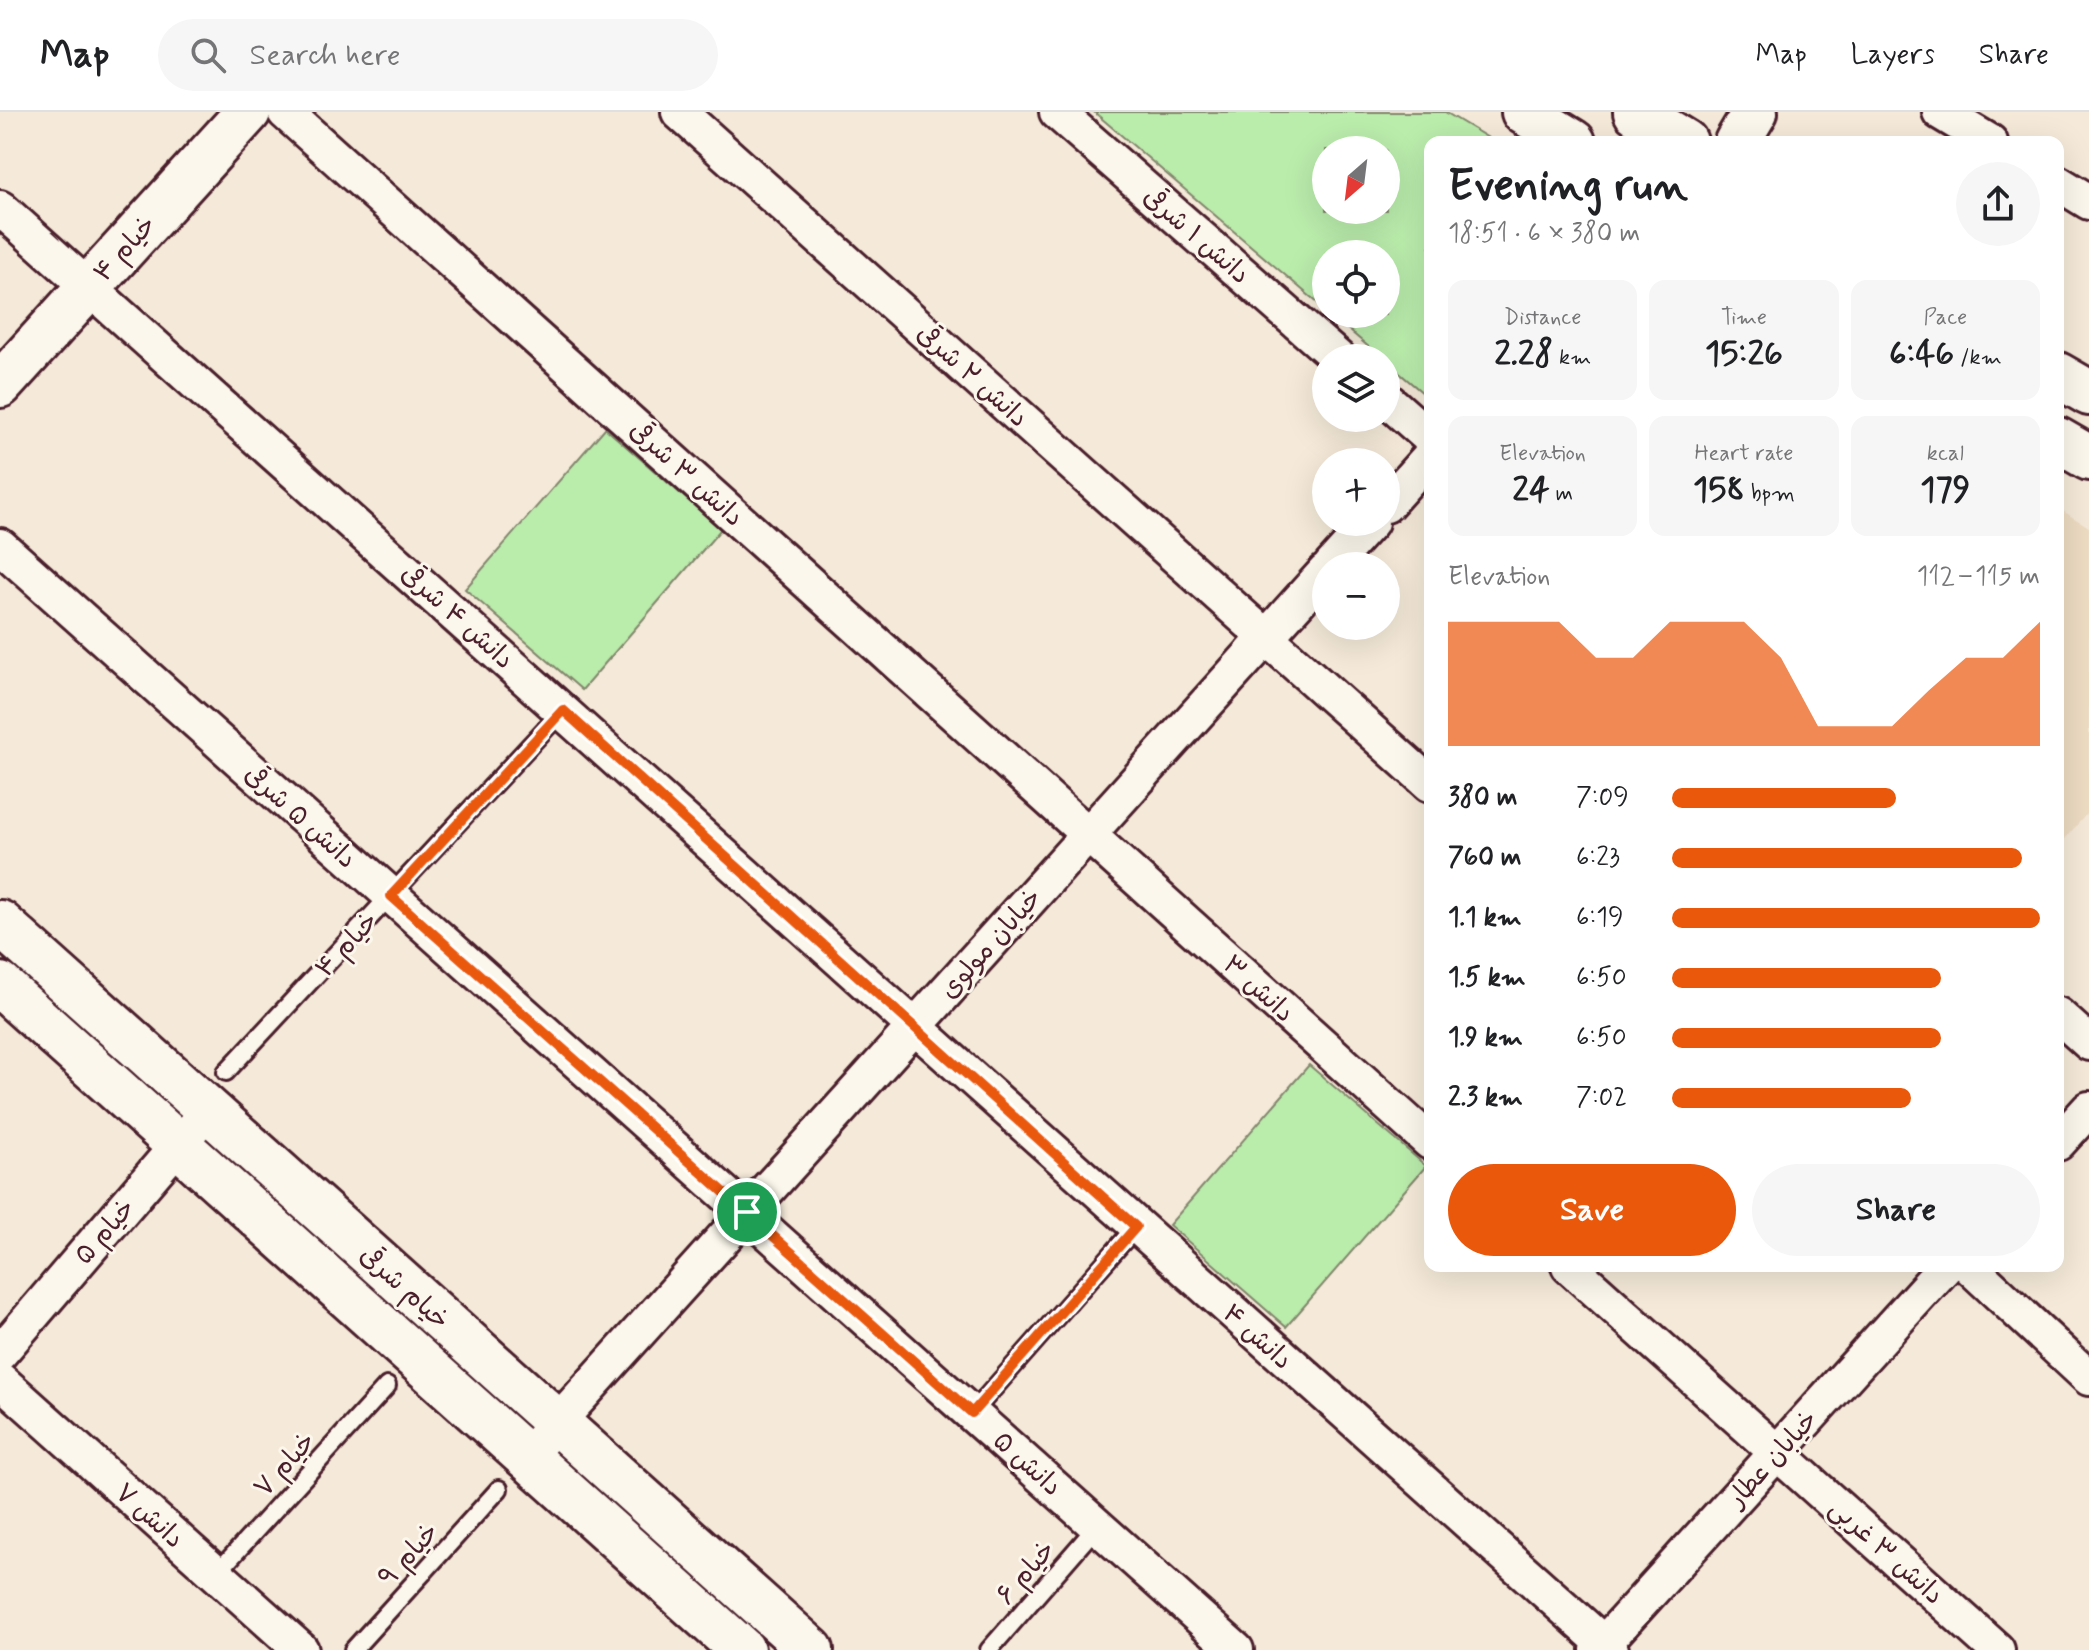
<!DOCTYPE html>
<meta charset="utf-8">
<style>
body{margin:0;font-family:Mynerve,"Playpen Sans Arabic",sans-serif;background:#f6f6f6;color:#202124;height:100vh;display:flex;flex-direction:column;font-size:30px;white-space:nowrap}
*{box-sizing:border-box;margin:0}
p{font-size:26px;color:#757577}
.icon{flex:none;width:44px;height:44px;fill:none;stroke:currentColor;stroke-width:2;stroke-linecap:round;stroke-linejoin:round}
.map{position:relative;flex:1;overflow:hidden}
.details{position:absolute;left:1424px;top:24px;width:640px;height:1136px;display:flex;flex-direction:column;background:#fff;border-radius:16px;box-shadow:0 8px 32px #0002}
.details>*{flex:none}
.needle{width:52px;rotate:208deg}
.buttons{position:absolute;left:1312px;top:24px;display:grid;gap:16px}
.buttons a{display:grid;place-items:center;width:88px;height:88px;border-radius:50%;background:#fff;box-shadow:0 8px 32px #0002;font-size:40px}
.pin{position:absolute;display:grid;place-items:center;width:68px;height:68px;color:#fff;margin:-34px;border:4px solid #fff;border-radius:50%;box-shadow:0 2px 8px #0007}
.round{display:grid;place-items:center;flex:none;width:84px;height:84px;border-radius:42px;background:#f6f6f6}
.overview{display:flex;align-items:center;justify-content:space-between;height:136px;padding:0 24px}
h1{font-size:44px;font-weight:800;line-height:60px}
.metrics{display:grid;grid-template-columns:repeat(3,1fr);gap:12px;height:136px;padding:8px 24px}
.metrics div{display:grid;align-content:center;border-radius:16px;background:#f6f6f6;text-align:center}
.metrics b{font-size:34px;font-weight:800}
.metrics small{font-size:22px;font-weight:400}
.metrics p{font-size:22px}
.chart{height:224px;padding:16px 24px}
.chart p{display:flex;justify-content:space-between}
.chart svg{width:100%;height:144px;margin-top:8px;fill:#ea580c;opacity:.7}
.cta{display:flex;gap:16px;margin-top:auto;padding:16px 24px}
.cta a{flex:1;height:92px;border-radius:48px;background:#ea580c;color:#fff;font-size:32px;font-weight:800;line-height:92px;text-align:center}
.cta a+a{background:#f6f6f6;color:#202124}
ul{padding:0 24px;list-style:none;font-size:26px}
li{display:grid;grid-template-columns:128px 96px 1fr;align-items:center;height:60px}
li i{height:20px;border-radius:10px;background:#ea580c}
header{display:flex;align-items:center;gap:48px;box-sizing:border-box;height:112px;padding:0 40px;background:#fff;border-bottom:2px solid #e0e0e0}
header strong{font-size:38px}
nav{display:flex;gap:44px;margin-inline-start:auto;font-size:28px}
.search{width:560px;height:72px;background:#f6f6f6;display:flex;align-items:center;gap:20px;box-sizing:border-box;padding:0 28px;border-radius:44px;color:#757577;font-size:30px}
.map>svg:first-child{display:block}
.built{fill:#eddbc2}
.green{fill:#baecac;stroke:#82866c;stroke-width:2;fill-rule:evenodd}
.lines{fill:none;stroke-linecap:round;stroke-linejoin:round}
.lane-casing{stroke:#4a1f2b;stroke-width:22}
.street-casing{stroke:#4a1f2b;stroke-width:40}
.secondary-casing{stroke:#4a1f2b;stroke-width:50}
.lane{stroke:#fbf7ec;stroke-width:16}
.street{stroke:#fbf7ec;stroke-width:34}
.secondary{stroke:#fbf7ec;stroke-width:44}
.route-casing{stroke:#fff;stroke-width:16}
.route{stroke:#ea580c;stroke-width:10}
.labels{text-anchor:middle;stroke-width:6;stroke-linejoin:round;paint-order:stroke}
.street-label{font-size:26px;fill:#4a1f2b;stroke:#fbf7ec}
</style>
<header>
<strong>Map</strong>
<div class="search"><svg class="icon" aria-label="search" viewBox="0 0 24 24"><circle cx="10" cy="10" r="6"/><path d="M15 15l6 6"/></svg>Search here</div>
<nav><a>Map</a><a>Layers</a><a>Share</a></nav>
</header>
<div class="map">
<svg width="2089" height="1538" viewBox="0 0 2089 1538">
<rect width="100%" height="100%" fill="#f5ead9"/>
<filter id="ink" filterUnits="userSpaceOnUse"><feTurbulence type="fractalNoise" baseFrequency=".0125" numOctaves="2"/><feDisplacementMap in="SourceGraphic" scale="16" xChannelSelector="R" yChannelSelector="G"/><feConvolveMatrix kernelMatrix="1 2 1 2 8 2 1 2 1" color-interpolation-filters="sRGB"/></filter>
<g filter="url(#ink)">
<path class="built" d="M2058 396 2089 415V699L2058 735Z"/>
<path class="green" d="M1094 0H1445L1495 30H1430V287L1330 202H1386V142H1326V198ZM1326 38H1386V98H1326Z
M605 316 721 417 582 578 465 477Z
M1309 953 1426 1054 1286 1215 1169 1113Z"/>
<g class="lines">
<g class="lane-casing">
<path id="lane" d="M226 960 563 598
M972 1301 1136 1115
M216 1462 387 1274
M353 1538 499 1377
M989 1538 1097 1414"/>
</g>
<g class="street-casing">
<path id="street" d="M285 0 1430 1030
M679 0 1430 672
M1057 0 1338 246
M1940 0 1990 30
M2058 71 2089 90
M0 96 1611 1538
M1386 287 1430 326
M1386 393 1430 344
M0 434 1236 1538
M1331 454 1371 410
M2058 903 2089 931
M2058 1031 2089 997
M1569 1154 1997 1538
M1969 1154 2089 1266
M0 1241 195 1013
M0 1268 301 1538
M526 1345 1326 459
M1598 1538 1946 1154"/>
</g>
<g class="secondary-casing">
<path id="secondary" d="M1524 0 1573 30
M1636 0 1685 30
M1737 30 1755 0
M2058 263 2089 281
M0 273 248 0
M2058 328 2089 346
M0 811 811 1538
M0 873 742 1538"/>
</g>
<use href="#lane" class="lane"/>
<use href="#street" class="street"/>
<use href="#secondary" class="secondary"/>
</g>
</g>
<g class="lines" filter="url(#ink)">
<g class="route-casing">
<path id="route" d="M563 598 1136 1115 972 1301 391 784Z"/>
</g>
<use href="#route" class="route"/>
</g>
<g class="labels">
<g class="street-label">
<text transform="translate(1197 123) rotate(41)" y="9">دانش ۱ شرقی</text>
<text transform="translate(124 136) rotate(-48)" y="9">خیام ۴</text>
<text transform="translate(973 263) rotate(42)" y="9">دانش ۲ شرقی</text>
<text transform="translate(687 361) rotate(42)" y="9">دانش ۳ شرقی</text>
<text transform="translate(458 504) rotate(42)" y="9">دانش ۴ شرقی</text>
<text transform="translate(301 704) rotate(42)" y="9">دانش ۵ شرقی</text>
<text transform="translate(990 831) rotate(-48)" y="9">خیابان مولوی</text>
<text transform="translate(346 832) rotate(-47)" y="9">خیام ۴</text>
<text transform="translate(1259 876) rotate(42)" y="9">دانش ۳</text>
<text transform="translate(104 1119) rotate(-49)" y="9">خیام ۵</text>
<text transform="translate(405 1175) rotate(42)" y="9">خیام شرقی</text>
<text transform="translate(1258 1224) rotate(42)" y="9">دانش ۴</text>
<text transform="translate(1772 1346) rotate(-48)" y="9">خیابان عطار</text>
<text transform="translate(1028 1351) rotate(42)" y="9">دانش ۵</text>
<text transform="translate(284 1352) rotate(-48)" y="9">خیام ۷</text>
<text transform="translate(150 1403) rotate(42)" y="9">دانش ۷</text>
<text transform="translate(1887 1439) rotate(42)" y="9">دانش ۳ غربی</text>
<text transform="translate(408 1442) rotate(-48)" y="9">خیام ۹</text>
<text transform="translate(1025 1460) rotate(-49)" y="9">خیام ۶</text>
</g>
</g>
</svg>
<div class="buttons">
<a><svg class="needle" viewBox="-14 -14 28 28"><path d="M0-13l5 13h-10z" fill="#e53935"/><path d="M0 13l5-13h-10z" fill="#757577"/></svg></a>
<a><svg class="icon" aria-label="locate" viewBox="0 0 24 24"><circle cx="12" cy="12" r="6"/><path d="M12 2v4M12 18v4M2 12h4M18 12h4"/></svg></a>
<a><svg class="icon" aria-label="layers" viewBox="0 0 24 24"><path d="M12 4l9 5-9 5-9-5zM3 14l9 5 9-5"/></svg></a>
<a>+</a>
<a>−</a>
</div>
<div class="pin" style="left:747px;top:1100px;background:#1e9e55"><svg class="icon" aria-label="arrive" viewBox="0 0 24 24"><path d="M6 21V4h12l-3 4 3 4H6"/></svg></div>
<section class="details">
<div class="overview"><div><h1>Evening run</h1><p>18:51 · 6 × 380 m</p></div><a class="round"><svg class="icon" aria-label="share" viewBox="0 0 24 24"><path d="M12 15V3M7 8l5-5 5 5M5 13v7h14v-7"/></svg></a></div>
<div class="metrics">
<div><p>Distance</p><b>2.28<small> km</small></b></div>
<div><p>Time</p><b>15:26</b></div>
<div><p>Pace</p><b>6:46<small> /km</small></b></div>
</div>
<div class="metrics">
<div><p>Elevation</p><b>24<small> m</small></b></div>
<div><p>Heart rate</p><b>158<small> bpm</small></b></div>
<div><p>kcal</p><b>179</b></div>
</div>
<div class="chart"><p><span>Elevation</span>112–115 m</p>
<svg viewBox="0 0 160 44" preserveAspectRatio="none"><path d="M0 44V6L10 6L20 6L30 6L40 17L50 17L60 6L70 6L80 6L90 17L100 38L110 38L120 38L130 27L140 17L150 17L160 6V44z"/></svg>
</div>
<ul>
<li><b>380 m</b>7:09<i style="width:61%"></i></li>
<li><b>760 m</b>6:23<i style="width:95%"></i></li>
<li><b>1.1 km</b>6:19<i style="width:100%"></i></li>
<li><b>1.5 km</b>6:50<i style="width:73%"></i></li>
<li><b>1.9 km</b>6:50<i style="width:73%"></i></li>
<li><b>2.3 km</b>7:02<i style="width:65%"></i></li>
</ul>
<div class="cta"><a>Save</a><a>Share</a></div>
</section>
</div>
